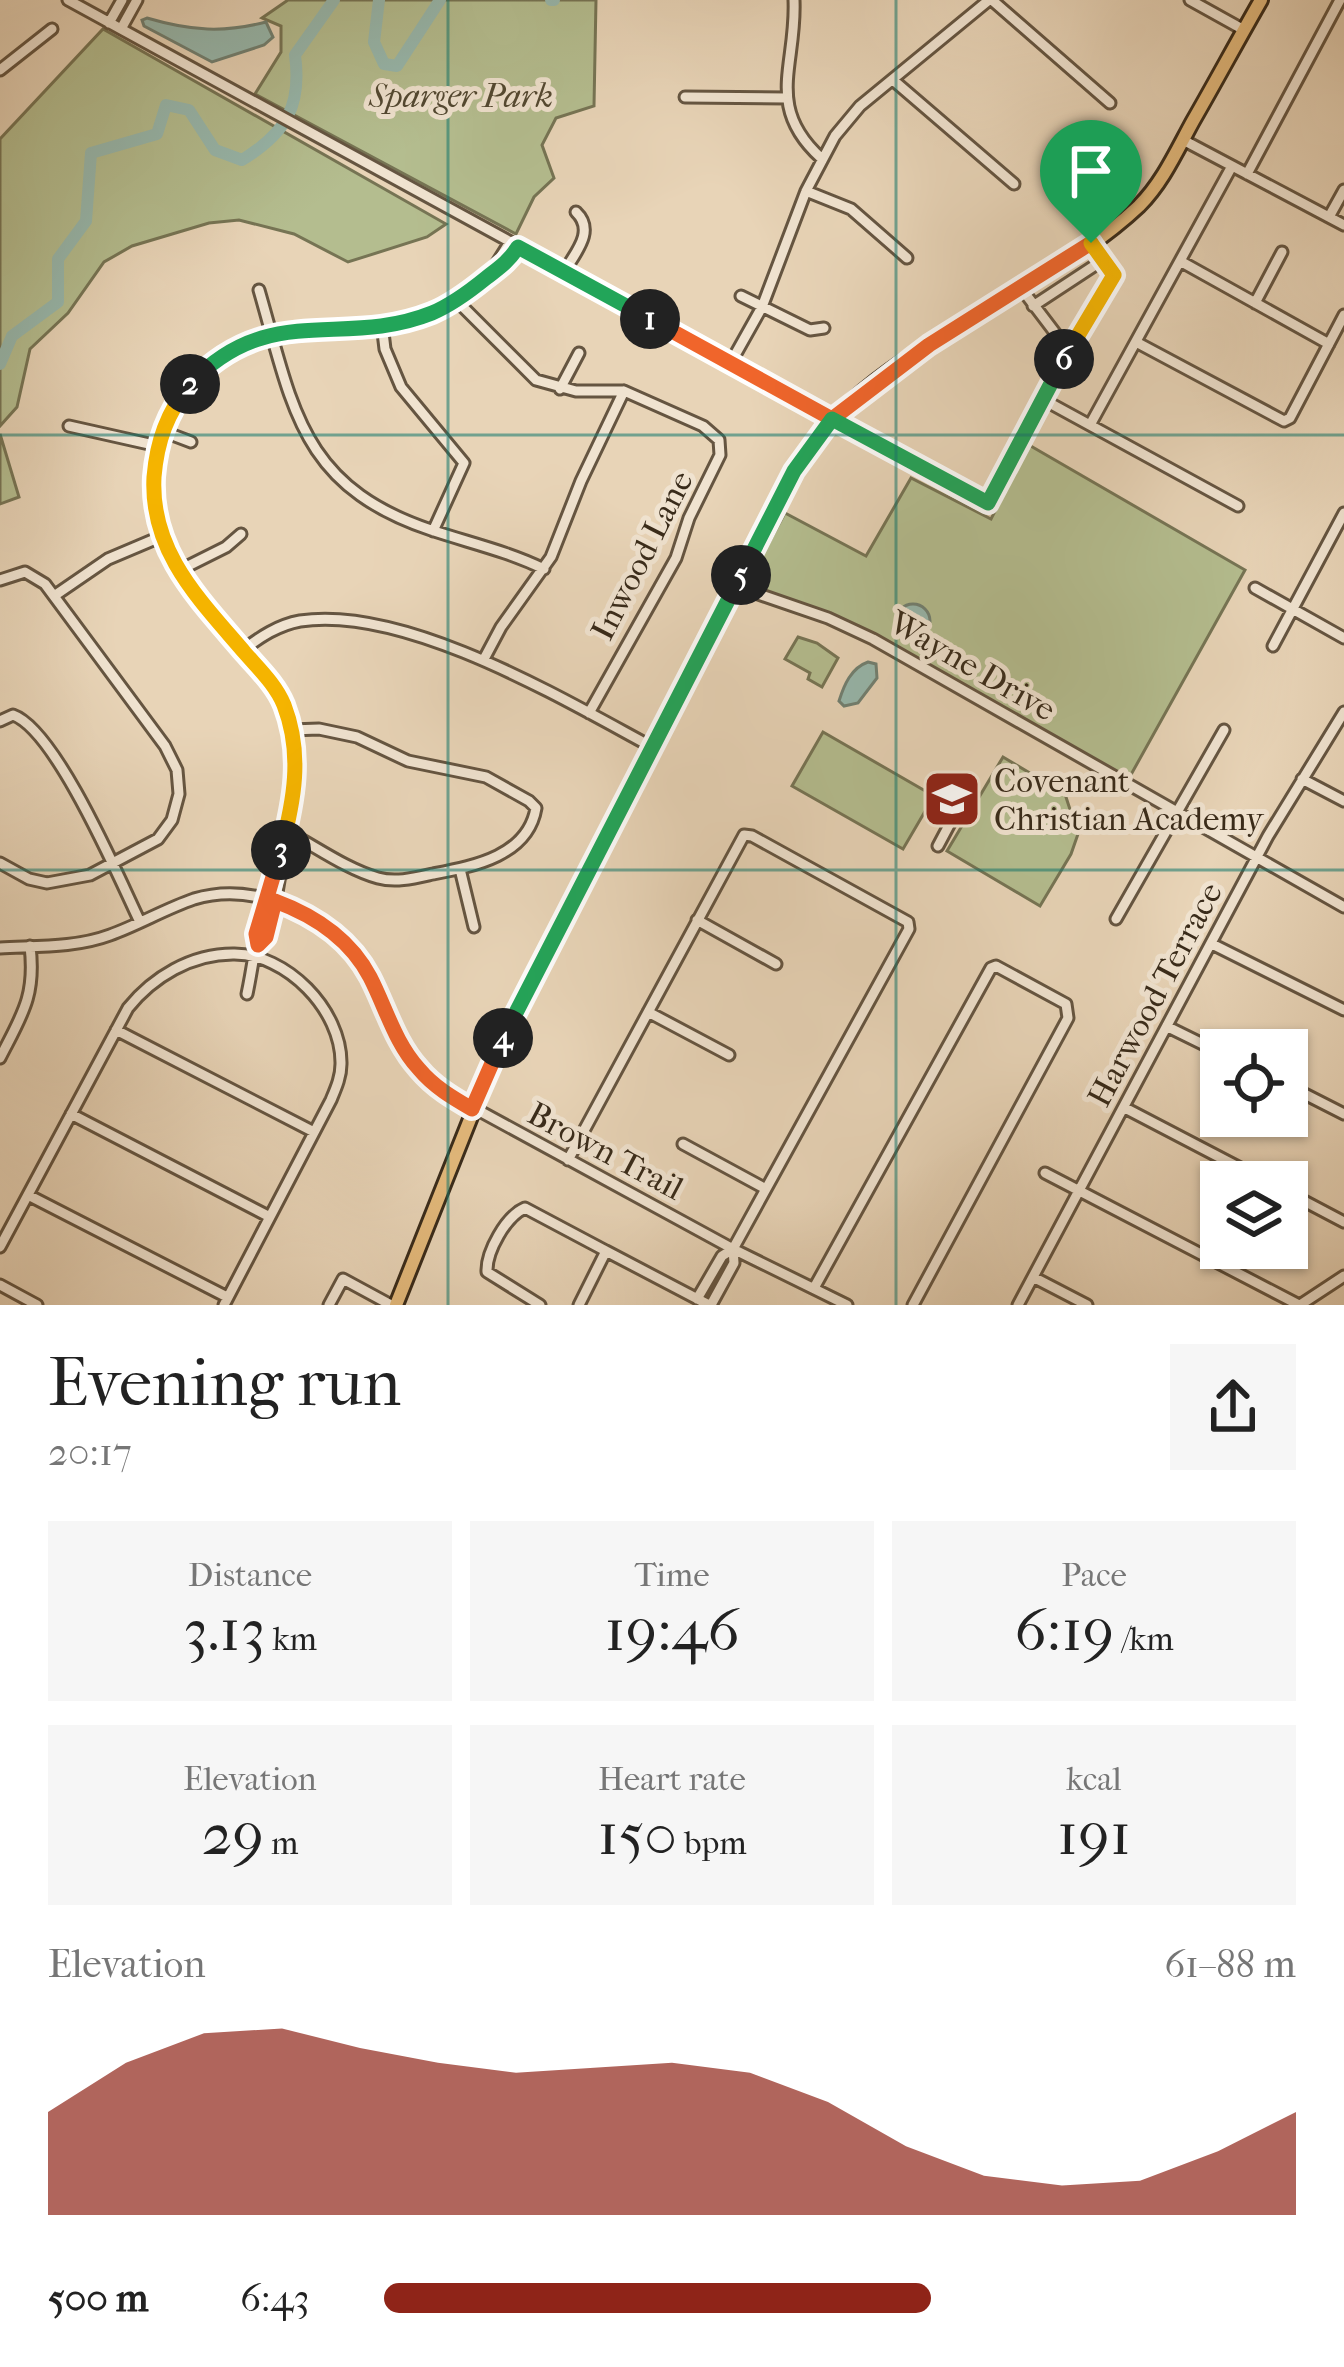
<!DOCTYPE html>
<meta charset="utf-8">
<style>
body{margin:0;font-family:"IM FELL French Canon",serif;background:#f6f6f6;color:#222;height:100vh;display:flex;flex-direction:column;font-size:45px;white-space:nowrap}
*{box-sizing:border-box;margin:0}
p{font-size:39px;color:#767676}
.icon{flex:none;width:66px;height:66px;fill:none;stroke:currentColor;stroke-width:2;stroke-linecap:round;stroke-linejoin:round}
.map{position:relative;height:1305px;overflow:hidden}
.side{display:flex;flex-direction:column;background:#fff;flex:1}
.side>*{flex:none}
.controls{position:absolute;left:1200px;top:1029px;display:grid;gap:24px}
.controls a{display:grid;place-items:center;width:108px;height:108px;border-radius:0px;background:#fff;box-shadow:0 3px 9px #0004;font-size:60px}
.pin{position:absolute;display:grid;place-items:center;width:102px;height:102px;color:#fff;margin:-123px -51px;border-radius:50% 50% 50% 0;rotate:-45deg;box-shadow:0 0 12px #0007}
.pin .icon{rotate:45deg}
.km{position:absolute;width:60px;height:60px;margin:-30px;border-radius:50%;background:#222;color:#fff;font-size:33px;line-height:60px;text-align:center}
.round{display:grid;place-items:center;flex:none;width:126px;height:126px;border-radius:0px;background:#f6f6f6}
.headline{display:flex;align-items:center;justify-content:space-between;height:204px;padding:0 48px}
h1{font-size:66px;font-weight:600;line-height:90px}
.metrics{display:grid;grid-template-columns:repeat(3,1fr);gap:18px;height:204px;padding:12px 48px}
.metrics div{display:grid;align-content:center;border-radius:0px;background:#f6f6f6;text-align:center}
.metrics b{font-size:60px;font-weight:600}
.metrics small{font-size:33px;font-weight:400}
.metrics p{font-size:33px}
.chart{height:336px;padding:24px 48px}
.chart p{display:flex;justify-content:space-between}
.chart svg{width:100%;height:216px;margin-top:12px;fill:#8f2418;opacity:.7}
ul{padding:0 48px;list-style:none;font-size:39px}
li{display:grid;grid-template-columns:192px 144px 1fr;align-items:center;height:90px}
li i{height:30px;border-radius:15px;background:#8f2418}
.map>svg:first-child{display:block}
.green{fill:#b4bd8f;stroke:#767454;stroke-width:3}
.water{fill:#97b8ad;stroke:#718072;stroke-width:3}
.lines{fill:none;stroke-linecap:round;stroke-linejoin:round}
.river{stroke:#97b8ad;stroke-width:12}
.minor-casing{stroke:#655541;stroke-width:15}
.major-casing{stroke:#392b1a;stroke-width:18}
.minor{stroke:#f0e3d0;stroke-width:9}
.major{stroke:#e4ba7c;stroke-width:12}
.split-1-casing{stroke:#fff;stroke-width:24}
.split-2-casing{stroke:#fff;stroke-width:24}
.split-3-casing{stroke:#fff;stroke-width:24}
.split-4-casing{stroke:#fff;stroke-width:24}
.split-5-casing{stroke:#fff;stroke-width:24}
.split-6-casing{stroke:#fff;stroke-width:24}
.split-7-casing{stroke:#fff;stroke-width:24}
.split-1{stroke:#f0652b;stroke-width:15}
.split-2{stroke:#22a559;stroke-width:15}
.split-3{stroke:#f5b400;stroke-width:15}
.split-4{stroke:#f0652b;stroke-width:15}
.split-5{stroke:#22a559;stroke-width:15}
.split-6{stroke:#22a559;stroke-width:15}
.split-7{stroke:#f5b400;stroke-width:15}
.grid{fill:none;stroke:#0f766e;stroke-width:3;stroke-opacity:0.55}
.labels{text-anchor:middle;stroke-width:10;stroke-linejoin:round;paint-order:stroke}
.park-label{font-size:33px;font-style:italic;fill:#524831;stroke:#f0e3d0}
.street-label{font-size:33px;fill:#392b1a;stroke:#f0e3d0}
.poi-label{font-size:33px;fill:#392b1a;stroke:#f0e3d0;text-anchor:start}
</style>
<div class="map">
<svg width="1344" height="1305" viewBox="0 0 1344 1305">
<rect width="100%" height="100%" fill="#e8d4b7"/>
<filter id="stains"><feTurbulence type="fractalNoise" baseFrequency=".00167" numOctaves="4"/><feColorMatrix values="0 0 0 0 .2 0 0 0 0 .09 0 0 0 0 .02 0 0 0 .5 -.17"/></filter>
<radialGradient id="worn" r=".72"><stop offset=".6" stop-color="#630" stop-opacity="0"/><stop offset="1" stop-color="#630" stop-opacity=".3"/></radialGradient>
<path class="green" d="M288 0H596L594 106 556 118 542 145 554 178 534 197 516 234 255 94 281 52V26L262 18Z
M103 29 446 224 427 237 348 262 294 234 239 220 209 223 132 246 104 262 68 313 30 349 17 407 0 426V139Z
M0 434 19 497 0 504Z
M1029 445 1245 570 1128 780 851 623 746 585 785 513 866 556 911 478 991 519Z
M798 637 817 643 838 658 822 687 808 679 810 673 785 659Z
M823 732 934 796 903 849 792 786Z
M1003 757 1065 794 1078 834 1071 854 1040 906 947 851Z"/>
<path class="water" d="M147 18C191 31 224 33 266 22L273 37 264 45 212 62 144 26 142 20Z
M896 621a17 17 0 1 1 34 0a17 17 0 1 1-34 0Z
M868 662 876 664 877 678 858 703 844 706 839 701C844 685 851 668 868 662Z"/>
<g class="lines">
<path class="river" d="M379 0 374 42 384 64 397 66 440 0
M551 0H554
M0 364 12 336 58 302V259L86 221 91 153 157 134 166 105 189 110 215 150 242 160C286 133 302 106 295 55L334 0"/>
<g class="minor-casing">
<path id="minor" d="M68 0 988 503 1066 355 1062 342 1021 288
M794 0C797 65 764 106 821 158
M992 0 1110 103
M1190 0 1244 30
M109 23 122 0
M121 29 137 0
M0 70 52 29
M893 80 1014 184
M685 97 786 98
M1183 140 1344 225
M1247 174 1340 0
M806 191 851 209 907 258
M1329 217 1344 190
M1180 261 1329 344
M564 272C575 253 596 231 576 212
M490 274 510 242
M259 290C293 407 300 486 431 530 470 543 507 551 544 569
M741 296 810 330 824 328
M456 300 536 380 576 391H624L703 426 719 440 720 455 689 518 676 558 589 713
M1255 303 1282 252
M1033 306 1103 260
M382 324 385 349 401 387 464 463 433 531
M1136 342 1284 421 1290 418 1344 315
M1066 352 1114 275 1091 243
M730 364 762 307 806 191 835 136 860 106 989 0
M560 389 579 353
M1044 400 1238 506
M1090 425 1232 166
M69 426 158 446
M162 431 191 442
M178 571 226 547 241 534
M0 580 25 572 45 584 165 746 177 770 179 794 172 820 158 839 90 875 47 883 29 879 0 863
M735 586 828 618 873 639 1344 907
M1255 588 1344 638
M54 596 108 559 160 537
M1273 646 1344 513
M243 650C260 637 278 625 300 621 405 605 561 698 652 747
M484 659 501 627 551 557 581 481 624 391
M0 721 13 715C56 730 119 878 140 922
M1302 779 1344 801
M286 831C315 846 346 869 378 878 396 883 415 878 433 874 474 866 528 856 536 808L529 801 486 777 408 761 357 737 319 729 291 730
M938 846 963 799
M460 869 474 927
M1116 919 1224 730
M697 920 776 964
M1212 944 1344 1010
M258 945C274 927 276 894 281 870L277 863
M0 948C36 946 75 948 110 935 138 925 165 909 194 899 250 882 315 909 352 952 389 995 395 1052 441 1090L733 1249 847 1305
M247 994C254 961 257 929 265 896 282 830 317 762 278 694 256 655 219 623 191 589 162 553 152 516 155 470 160 393 223 338 298 329 334 325 371 328 407 320 448 310 496 281 518 247
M648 1012 729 1055
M1168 1027 1221 1053
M116 1030 314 1132
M0 1058C22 1015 36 996 30 946
M1287 1085 1344 1114
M1125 1108 1267 1182
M71 1114 268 1216
M683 1144 766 1189
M568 1160 744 835 752 836 908 922 909 929 733 1249 722 1256 697 1299
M1045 1173 1299 1305
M1287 1192 1344 1222
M28 1195 227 1297
M0 1247 128 1008C153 977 191 954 233 954 286 953 342 1010 341 1064 341 1077 336 1088 331 1100L224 1305
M606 1251 709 1305
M1033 1277 1087 1305
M0 1285 37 1305
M814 1288 991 968 996 966 1066 1004 1068 1018 913 1305
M329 1305 343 1279 391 1305
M540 1305 487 1272C486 1252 506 1216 525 1208L606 1251 579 1305
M711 1305 734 1263 733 1249
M1018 1305 1268 836 1344 712
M1300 1305 1344 1276"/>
</g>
<g class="major-casing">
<path id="major" d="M396 1305 496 1054 806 451C882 344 1045 295 1139 206 1163 182 1177 150 1193 121 1216 81 1238 40 1261 0"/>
</g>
<use href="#minor" class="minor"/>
<use href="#major" class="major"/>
</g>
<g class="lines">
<g class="split-1-casing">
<path id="split-1" d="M650 319 832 419 929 345 1091 243"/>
</g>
<g class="split-2-casing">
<path id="split-2" d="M190 384C270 300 342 349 432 313 451 305 470 291 486 278 500 267 508 262 518 247L650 319"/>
</g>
<g class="split-3-casing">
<path id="split-3" d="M190 384C167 413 157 441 154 477 150 552 200 600 245 653 259 669 276 685 284 705 303 754 294 801 281 850"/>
</g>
<g class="split-4-casing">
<path id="split-4" d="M281 850 256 934 258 945 266 937 275 901C313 915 350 939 370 977 386 1008 395 1043 419 1069 434 1087 453 1098 472 1109L503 1038"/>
</g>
<g class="split-5-casing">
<path id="split-5" d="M503 1038 741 575"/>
</g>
<g class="split-6-casing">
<path id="split-6" d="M741 575 794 471 832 419 988 503 1064 359"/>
</g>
<g class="split-7-casing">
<path id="split-7" d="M1064 359 1114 275 1091 243"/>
</g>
<use href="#split-1" class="split-1"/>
<use href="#split-2" class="split-2"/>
<use href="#split-3" class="split-3"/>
<use href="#split-4" class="split-4"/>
<use href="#split-5" class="split-5"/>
<use href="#split-6" class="split-6"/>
<use href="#split-7" class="split-7"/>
</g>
<path class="grid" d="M448 0V1305M896 0V1305M0 435H1344M0 870H1344"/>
<defs>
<g id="school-square" transform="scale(3)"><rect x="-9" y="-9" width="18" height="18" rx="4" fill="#8f2418" stroke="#f0e3d0"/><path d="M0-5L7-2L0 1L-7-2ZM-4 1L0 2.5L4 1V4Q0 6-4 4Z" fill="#fff"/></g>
</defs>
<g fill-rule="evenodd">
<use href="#school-square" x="952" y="799"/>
</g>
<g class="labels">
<g class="park-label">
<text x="461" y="107">Sparger Park</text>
</g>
<g class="street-label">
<text transform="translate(641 555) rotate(-63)" y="12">Inwood Lane</text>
<text transform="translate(973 665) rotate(30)" y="12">Wayne Drive</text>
<text transform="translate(1154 994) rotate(-62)" y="12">Harwood Terrace</text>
<text transform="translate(606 1150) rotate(28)" y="12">Brown Trail</text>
</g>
<g class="poi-label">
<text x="994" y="792">Covenant<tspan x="994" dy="38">Christian Academy</tspan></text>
</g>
</g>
<rect width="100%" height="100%" filter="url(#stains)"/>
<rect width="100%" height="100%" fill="url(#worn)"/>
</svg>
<div class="controls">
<a><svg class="icon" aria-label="locate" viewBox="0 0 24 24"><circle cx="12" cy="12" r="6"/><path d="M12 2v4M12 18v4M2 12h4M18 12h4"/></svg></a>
<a><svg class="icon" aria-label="layers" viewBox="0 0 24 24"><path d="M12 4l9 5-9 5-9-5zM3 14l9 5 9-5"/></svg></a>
</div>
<div class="pin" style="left:1091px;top:243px;background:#1e9e55"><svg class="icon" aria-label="arrive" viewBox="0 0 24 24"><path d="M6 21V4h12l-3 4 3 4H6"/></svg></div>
<b class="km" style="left:650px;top:319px">1</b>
<b class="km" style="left:190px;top:384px">2</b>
<b class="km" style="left:281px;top:850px">3</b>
<b class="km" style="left:503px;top:1038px">4</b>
<b class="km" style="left:741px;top:575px">5</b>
<b class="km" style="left:1064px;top:359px">6</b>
</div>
<section class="side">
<div class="headline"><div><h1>Evening run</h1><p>20:17</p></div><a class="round"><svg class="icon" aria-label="share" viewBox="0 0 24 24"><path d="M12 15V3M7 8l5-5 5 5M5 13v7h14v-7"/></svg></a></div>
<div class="metrics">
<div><p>Distance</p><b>3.13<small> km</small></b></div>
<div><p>Time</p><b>19:46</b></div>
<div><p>Pace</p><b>6:19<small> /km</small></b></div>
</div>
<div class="metrics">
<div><p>Elevation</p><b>29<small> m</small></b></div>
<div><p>Heart rate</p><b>150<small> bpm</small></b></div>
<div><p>kcal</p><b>191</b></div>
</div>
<div class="chart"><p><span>Elevation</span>61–88 m</p>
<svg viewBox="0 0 160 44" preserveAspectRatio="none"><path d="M0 44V23L10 13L20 7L30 6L40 10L50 13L60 15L70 14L80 13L90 15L100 21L110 30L120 36L130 38L140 37L150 31L160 23V44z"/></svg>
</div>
<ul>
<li><b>500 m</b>6:43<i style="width:60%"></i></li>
</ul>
</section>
